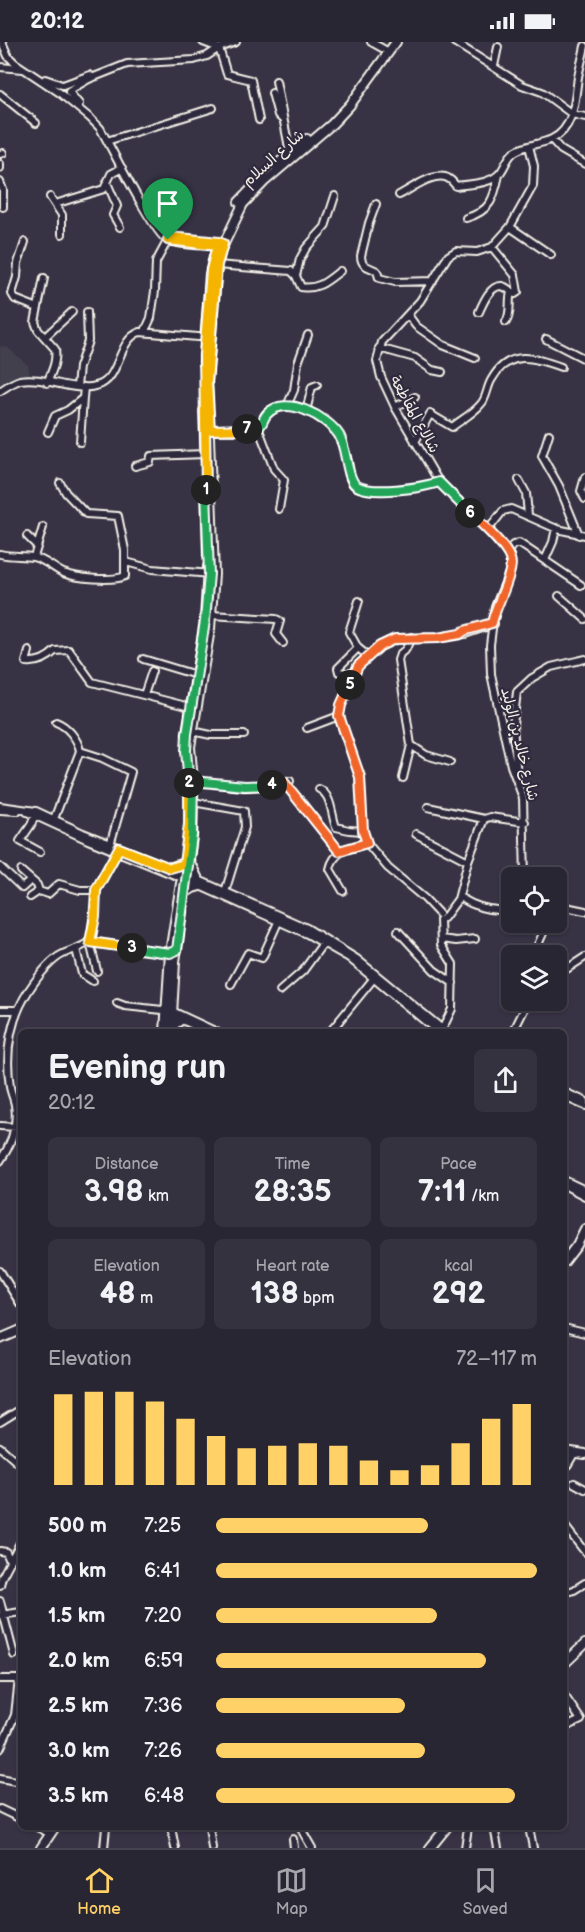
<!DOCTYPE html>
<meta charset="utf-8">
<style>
body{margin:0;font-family:"Balsamiq Sans","Playpen Sans Arabic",sans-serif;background:#35323f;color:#f1f3f6;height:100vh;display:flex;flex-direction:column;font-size:22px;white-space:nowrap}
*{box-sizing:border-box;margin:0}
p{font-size:20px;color:#a5a5ac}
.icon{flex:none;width:33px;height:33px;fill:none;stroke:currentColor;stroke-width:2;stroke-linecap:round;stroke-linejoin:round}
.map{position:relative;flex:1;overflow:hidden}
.drawer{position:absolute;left:18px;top:987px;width:549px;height:801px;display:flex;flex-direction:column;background:#292633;border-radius:9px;box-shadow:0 2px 4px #0004,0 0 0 2px #45434e}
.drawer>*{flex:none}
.tools{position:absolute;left:501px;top:825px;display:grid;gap:12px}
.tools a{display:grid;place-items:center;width:66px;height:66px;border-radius:9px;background:#292633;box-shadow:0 2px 4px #0004,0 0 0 2px #45434e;font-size:30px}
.pin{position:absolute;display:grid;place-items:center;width:51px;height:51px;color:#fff;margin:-62px -26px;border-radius:50% 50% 50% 0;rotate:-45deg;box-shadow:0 0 6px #0007}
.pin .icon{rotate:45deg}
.km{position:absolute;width:30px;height:30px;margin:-15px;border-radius:50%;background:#222;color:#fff;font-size:16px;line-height:30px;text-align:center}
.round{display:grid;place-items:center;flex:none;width:63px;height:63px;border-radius:9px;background:#35323f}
.summary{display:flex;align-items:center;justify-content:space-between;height:102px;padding:0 30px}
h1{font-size:33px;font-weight:700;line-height:45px}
.figures{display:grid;grid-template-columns:repeat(3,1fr);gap:9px;height:102px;padding:6px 30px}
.figures div{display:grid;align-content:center;border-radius:9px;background:#35323f;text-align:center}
.figures b{font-size:30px;font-weight:700}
.figures small{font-size:16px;font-weight:400}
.figures p{font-size:16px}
.chart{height:168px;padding:12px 30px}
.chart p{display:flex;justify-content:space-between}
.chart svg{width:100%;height:108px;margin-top:6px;stroke:#ffd166;stroke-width:6}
ul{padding:0 30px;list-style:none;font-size:20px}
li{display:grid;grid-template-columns:96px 72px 1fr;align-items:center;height:45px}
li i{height:15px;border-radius:8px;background:#ffd166}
.status{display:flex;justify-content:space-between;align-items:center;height:42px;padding:0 30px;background:#292633;direction:ltr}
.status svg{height:16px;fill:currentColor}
.tabs{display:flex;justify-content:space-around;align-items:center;height:84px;border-top:2px solid #45434e;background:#292633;font-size:16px;color:#a5a5ac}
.tabs a{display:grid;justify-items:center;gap:3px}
.tabs .current{color:#ffd166}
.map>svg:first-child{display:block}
.built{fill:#433f4e}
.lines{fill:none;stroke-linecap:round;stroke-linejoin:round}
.minor-casing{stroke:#f4f1e8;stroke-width:10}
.major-casing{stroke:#f4f1e8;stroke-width:12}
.minor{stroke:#2f2a3d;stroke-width:6}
.major{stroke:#2f2a3d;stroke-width:8}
.split-1-casing{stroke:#fff;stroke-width:12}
.split-2-casing{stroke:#fff;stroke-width:12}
.split-3-casing{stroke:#fff;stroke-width:12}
.split-4-casing{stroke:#fff;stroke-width:12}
.split-5-casing{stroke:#fff;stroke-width:12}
.split-6-casing{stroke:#fff;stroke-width:12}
.split-7-casing{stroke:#fff;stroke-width:12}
.split-8-casing{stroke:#fff;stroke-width:12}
.split-1{stroke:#f5b400;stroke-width:8}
.split-2{stroke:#22a559;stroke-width:8}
.split-3{stroke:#f5b400;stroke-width:8}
.split-4{stroke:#22a559;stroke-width:8}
.split-5{stroke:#f0652b;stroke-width:8}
.split-6{stroke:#f0652b;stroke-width:8}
.split-7{stroke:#22a559;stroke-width:8}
.split-8{stroke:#f5b400;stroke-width:8}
.labels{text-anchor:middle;stroke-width:4.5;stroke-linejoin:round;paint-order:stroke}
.street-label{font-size:15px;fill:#f4f1e8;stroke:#2f2a3d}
</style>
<div class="status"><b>20:12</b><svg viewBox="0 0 49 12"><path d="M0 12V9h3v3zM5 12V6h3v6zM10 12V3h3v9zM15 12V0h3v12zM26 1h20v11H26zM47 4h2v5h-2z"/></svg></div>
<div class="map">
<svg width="585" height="1806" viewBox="0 0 585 1806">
<rect width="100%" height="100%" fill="#373244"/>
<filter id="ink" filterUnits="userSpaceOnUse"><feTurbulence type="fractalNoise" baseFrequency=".0167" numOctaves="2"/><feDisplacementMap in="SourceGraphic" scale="12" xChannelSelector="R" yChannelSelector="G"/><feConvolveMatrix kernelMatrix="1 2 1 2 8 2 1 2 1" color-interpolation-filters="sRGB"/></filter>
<g filter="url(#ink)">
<path class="built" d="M0 304 7 305 28 323 31 338H19L0 349Z"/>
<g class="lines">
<g class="minor-casing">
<path id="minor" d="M2 0 8 14 15 21 60 51
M203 0 219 6 227 32 251 38 259 78
M371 0 389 10
M454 0 522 43 542 50 572 72 585 75
M494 24 498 5
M0 25 23 27
M45 37 62 43
M276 39 290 111
M63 43 90 33
M70 48 89 37 127 22 194 18 207 14 219 6 236 0
M69 50 79 62
M272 51 278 73 282 77
M0 52 36 81
M62 53 90 76 100 86C111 105 153 190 167 198 176 203 212 205 223 203
M110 98 213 66
M552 98 561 108 585 122
M0 112 3 111
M0 122V126
M0 140 3 148V165
M108 143 117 164 113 173 120 185
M399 153C411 147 430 132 445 135 450 136 453 140 456 144 470 142 491 142 500 131 505 125 507 116 513 111 524 102 540 103 552 97 575 86 575 56 578 35 580 25 583 14 585 4
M50 155 62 173V192
M55 162 104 147 111 132 122 126
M376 162 369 181 361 214C361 225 370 225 377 229L379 236 395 240 433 239
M466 176C491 169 494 156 499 133
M510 185 551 213
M25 200 18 221 17 235 12 252 15 257 38 266
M217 223 291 229 296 234 301 245C318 248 327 239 340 229
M296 234 300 217 306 206 325 185 335 154
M44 236 35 280 38 288 55 307C57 320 52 329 47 341
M479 270C483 261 490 243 502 244 507 245 511 250 515 252L518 250 515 233 492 205
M408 273 416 284 443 303 475 316
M506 280C512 271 508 260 511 250
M145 289 151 276 155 249 156 220 169 196
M45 295 72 270
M546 297 585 317
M379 306 415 316 432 328 442 330
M77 345 79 325 88 299 87 270
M0 349C6 345 13 340 20 338 46 333 73 352 99 343 121 335 117 298 140 290L209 296
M287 364 294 348 298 321 308 293
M395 365 415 355
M306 369 312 345 317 343
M258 385 274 427 284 438 279 467
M207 388C222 388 243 391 257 385 264 383 262 375 267 371 274 365 290 362 298 365 324 373 343 393 348 420 349 427 348 436 353 442 366 455 423 445 439 440
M48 390 55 374 68 368 83 356 84 345
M549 392 542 414 559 444 579 493
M80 400 83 356
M415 400 430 372 452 385C461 378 474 371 481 362 487 356 487 344 492 337 509 307 534 315 561 325
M135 424 150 420 151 414 205 412
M585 435 581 449 585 457
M519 438 526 451 528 473
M488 488 503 469 511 467 557 487 585 493
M27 494 36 503
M507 510 513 503 519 501 581 543
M0 512C12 515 22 513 33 515 44 517 53 526 63 531 76 536 112 540 125 534V508L118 474 86 472 66 451 60 441
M34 515 43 485
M545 518 553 500 556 486
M126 520 152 527 211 532
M559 554 585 577
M359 559 349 590 358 606 368 614
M211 573 276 577 280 579 276 592 283 601
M29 609 26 620C38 621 47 617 55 609L69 608 92 640 190 665
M143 617 196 633
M354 632 339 630 338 626 358 606
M144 653 152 629
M307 686 339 674
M192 689 211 693H244
M411 703 426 713 450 720
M80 709 102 716 131 730 110 803
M517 735 513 683 517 650 532 636 551 625 585 617
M403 736 411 703 398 618 400 612 406 607 411 595
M193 739 245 745 271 743 290 739
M284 740 339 809
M319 747C332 753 331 772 336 785L349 788 363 789
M193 760 244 769 245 785 225 850
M0 764 36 769 83 791 183 831 307 886 357 917 446 990
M428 765 484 777
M0 768 17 769
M27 770 88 798 182 836 307 892 349 916 438 990
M35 773 31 783 20 799 40 810
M54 777 80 709C78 697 67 684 56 680
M416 792 468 819
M0 825 22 846 31 838
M21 829 37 843 39 849
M525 836 523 756 511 724 491 632 490 603 493 579 495 565 510 529V514L488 488 439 440 395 365 381 335 377 319 382 300 420 259 448 214 456 209 477 210 492 205 510 185 533 144 534 124 529 104
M343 849 330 827C334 808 350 806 367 801
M30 855 39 849 48 852 59 842 80 848H96
M458 857 461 856C474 864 489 869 504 868L512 853
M556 863 585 869
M439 872 425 857 388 826 367 801 363 789 360 735 339 674 341 663 358 624 380 604 395 597 437 596 465 592 494 582
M444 876 458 857 468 819 484 777 490 775 525 780
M440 878 441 903 453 922 452 967 441 990
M398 889 434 928 453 941
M441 897 456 899 475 897
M76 907 82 932 93 939
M533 914 548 880
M97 929 90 900 170 911 173 909
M556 934 585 915
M231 942 248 911 262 916 279 878
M280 949 303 929 324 900
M117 961 125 964 172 969 217 990
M0 968H18
M169 972 206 989
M330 990 374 936
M513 990 529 958
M564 1050 585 1059
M564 1055 585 1064
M0 1084 16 1085
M0 1119C12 1102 18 1083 15 1063 14 1057 11 1051 10 1045 5 1011 10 977 29 948 37 936 50 918 63 912 73 907 83 906 91 898L96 848 119 806
M564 1138 585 1148
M564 1143 585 1154
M0 1229 21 1263
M564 1286 585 1291
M0 1380 21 1367
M0 1405 18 1421
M564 1429 574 1412
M574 1441 585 1447
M564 1483 585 1510
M0 1509 6 1510 10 1519
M0 1543 2 1535 21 1499
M564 1551 574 1548 585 1541
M0 1559 14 1613
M1 1573 21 1570
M0 1637H21
M564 1653 581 1678 564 1686
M0 1707 15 1673 19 1637
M0 1736 21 1740
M0 1767 21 1777
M37 1785 51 1792
M171 1785 175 1806
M209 1785 212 1806
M300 1785 312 1806
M494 1785 498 1806
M529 1785 533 1806
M293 1797 294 1806
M104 1806 106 1785
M465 1806 468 1785"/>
</g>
<g class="major-casing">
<path id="major" d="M275 124 307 97
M239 160 258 140
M204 321 210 232 216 208
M204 369 206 417
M207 459 208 513
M187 692 205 580 208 525
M190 821 199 839
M170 826 184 821
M185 851 193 846 200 844
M171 985 181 978
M165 990 170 911 181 841
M171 990 175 920 192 793 193 739 190 705 210 587 214 532 207 340 216 232 220 210 243 162 264 140 332 82 350 63 396 0
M564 1220 577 1203 585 1187
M0 1297 21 1288
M564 1409 585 1412
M564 1622 585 1602
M41 1806 55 1785
M430 1806 447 1785"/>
</g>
<use href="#minor" class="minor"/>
<use href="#major" class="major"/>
</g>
</g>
<g class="lines" filter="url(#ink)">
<g class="split-1-casing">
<path id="split-1" d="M168 198 217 204 211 228 204 313 206 448"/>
</g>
<g class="split-2-casing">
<path id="split-2" d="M189 741 186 709 187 692 205 579 209 532 206 448"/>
</g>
<g class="split-3-casing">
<path id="split-3" d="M132 906 90 900 95 875 96 848 119 806 170 826 184 822 189 782V741"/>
</g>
<g class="split-4-casing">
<path id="split-4" d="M132 906 170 911 177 908 192 793 193 739 245 744 272 743"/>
</g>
<g class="split-5-casing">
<path id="split-5" d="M272 743 284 740 339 809 367 801 363 789 360 735 339 674 341 663 350 643"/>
</g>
<g class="split-6-casing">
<path id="split-6" d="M350 643 358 624 380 604 395 597 438 596 460 592 464 589 492 581C496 562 510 540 511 522 511 507 481 482 470 471"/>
</g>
<g class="split-7-casing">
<path id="split-7" d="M247 387 260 384C263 380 264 375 267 372 286 352 327 375 339 393 347 406 346 438 357 444 373 453 421 446 439 440L470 471"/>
</g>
<g class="split-8-casing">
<path id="split-8" d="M168 198 170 195 219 200 223 202 217 223 209 315 207 340 210 388 247 387"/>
</g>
<use href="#split-1" class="split-1"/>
<use href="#split-2" class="split-2"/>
<use href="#split-3" class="split-3"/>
<use href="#split-4" class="split-4"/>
<use href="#split-5" class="split-5"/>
<use href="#split-6" class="split-6"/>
<use href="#split-7" class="split-7"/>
<use href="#split-8" class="split-8"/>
</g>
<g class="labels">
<g class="street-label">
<text transform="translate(273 116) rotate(-42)" y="5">شارع السلام</text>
<text transform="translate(415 372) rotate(61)" y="5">شالاع المقاطعة</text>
<text transform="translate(520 702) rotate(76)" y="5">شارع خالد بن الوليد</text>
</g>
</g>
</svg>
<div class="tools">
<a><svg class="icon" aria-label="locate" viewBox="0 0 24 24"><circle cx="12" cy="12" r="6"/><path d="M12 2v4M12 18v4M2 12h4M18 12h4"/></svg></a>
<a><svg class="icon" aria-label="layers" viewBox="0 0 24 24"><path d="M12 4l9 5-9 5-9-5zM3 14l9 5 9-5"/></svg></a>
</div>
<div class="pin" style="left:168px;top:198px;background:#1e9e55"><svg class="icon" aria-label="arrive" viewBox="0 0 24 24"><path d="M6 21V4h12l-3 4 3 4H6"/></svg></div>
<b class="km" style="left:206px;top:448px">1</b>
<b class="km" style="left:189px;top:741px">2</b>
<b class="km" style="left:132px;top:906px">3</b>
<b class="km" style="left:272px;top:743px">4</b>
<b class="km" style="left:350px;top:643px">5</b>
<b class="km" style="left:470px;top:471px">6</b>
<b class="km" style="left:247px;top:387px">7</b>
<section class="drawer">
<div class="summary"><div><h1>Evening run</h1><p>20:12</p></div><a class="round"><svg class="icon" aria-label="share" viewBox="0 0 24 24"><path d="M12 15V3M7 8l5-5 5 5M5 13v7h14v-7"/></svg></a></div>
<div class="figures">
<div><p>Distance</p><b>3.98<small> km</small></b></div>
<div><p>Time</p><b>28:35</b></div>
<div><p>Pace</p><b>7:11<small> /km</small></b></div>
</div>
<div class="figures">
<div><p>Elevation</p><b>48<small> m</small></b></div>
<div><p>Heart rate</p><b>138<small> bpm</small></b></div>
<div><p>kcal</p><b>292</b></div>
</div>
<div class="chart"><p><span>Elevation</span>72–117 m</p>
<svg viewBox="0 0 160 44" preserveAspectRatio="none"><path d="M5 44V7M15 44V6M25 44V6M35 44V10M45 44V17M55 44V24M65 44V29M75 44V28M85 44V27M95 44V28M105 44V34M115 44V38M125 44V36M135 44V27M145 44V17M155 44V11"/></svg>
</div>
<ul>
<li><b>500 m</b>7:25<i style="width:66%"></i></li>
<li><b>1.0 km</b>6:41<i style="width:100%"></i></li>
<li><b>1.5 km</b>7:20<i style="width:69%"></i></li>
<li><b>2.0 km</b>6:59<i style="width:84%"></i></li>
<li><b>2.5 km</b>7:36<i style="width:59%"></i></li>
<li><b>3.0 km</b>7:26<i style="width:65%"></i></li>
<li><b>3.5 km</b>6:48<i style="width:93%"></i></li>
</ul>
</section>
</div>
<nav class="tabs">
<a class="current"><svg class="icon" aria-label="home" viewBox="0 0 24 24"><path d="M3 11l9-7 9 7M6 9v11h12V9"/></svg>Home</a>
<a><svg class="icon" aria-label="map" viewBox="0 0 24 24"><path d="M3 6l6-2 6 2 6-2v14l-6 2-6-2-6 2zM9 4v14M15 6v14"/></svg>Map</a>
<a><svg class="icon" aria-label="saved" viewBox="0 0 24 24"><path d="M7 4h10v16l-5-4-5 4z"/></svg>Saved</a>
</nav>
